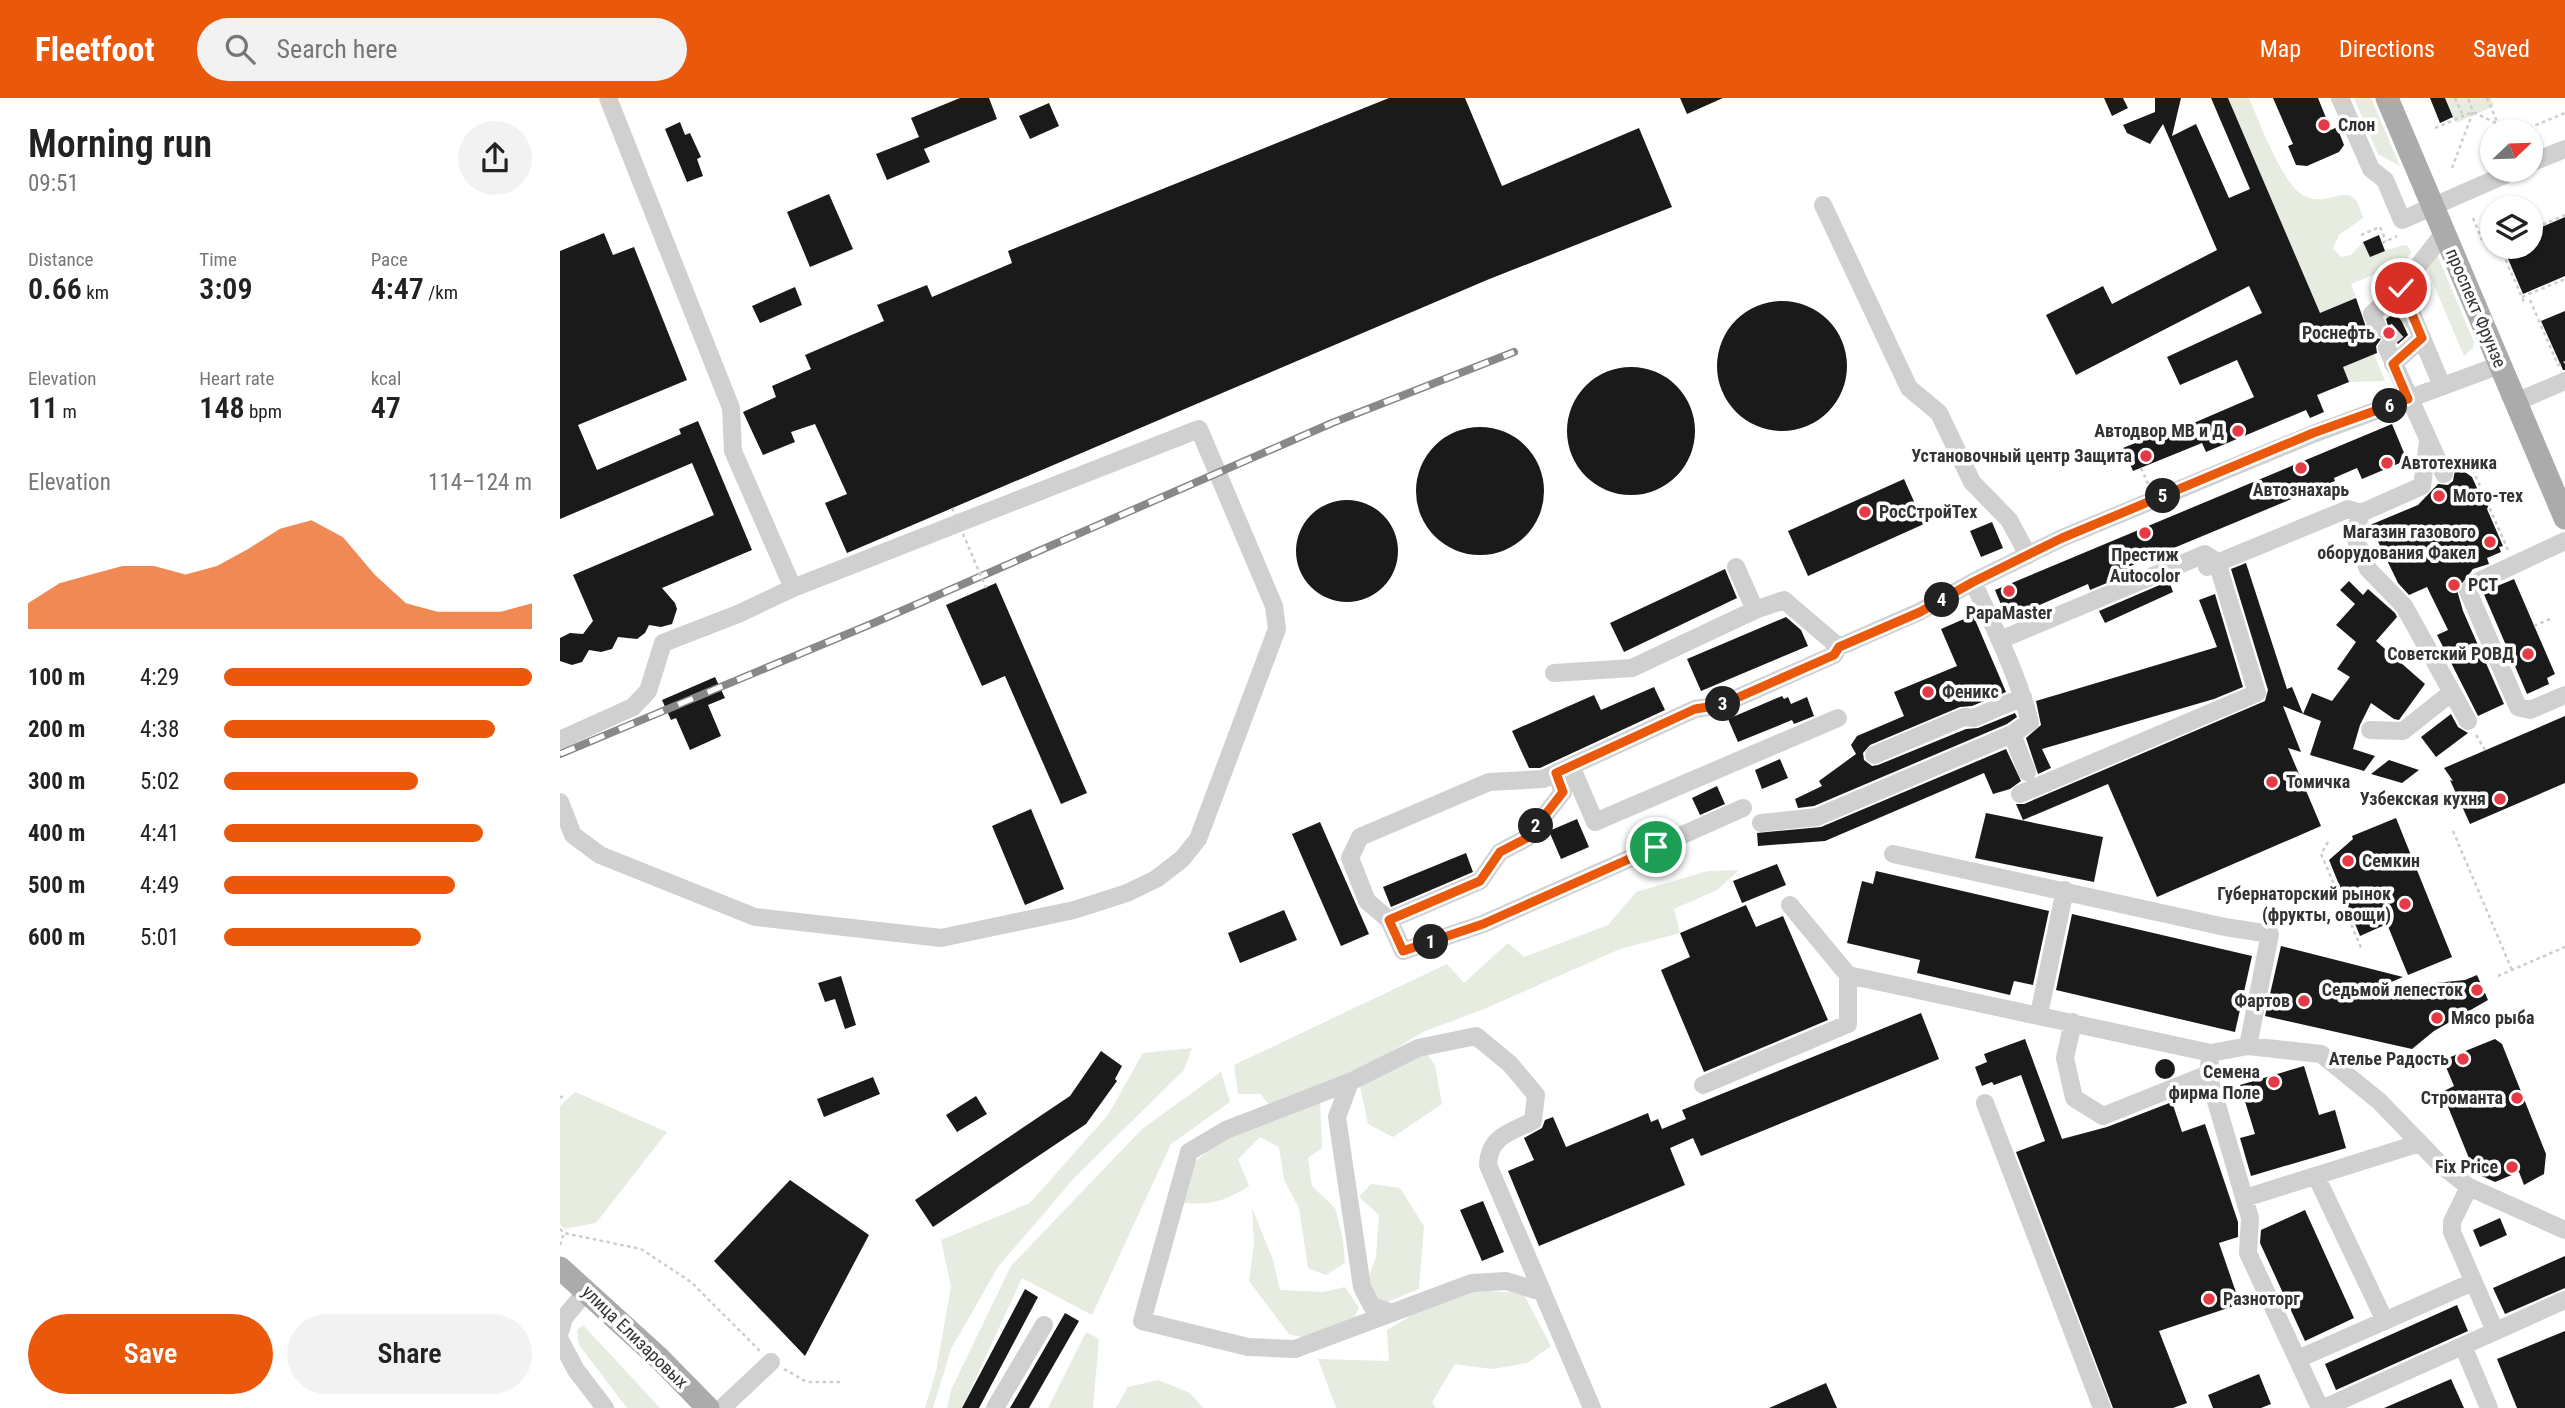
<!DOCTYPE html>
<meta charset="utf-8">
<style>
body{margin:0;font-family:"Roboto Condensed",sans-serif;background:#f2f2f2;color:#222;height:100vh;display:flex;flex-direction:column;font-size:26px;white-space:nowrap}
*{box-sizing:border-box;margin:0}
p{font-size:23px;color:#767676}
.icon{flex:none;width:38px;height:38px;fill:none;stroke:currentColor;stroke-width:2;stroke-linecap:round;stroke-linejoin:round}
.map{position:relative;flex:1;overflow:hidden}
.details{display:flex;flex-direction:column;background:#fff;width:560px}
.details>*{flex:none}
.needle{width:46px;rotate:67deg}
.fabs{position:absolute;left:1920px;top:21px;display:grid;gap:14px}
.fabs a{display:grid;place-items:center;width:63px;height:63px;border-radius:50%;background:#fff;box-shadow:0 2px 5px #0004;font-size:35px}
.pin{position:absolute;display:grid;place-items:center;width:60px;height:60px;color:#fff;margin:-30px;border:4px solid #fff;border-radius:50%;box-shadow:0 2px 7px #0007}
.km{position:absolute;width:35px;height:35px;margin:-18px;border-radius:50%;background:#222;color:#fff;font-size:19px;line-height:35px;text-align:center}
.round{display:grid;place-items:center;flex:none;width:74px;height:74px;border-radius:37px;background:#f2f2f2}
.head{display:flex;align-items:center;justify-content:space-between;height:119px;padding:0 28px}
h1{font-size:38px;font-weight:600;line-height:52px}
.figures{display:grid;grid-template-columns:repeat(3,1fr);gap:10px;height:119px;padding:7px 28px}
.figures div{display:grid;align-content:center}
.figures b{font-size:30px;font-weight:600}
.figures small{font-size:19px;font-weight:400}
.figures p{font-size:19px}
.chart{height:196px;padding:14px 28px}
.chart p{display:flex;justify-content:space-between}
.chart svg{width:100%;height:126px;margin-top:7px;fill:#ea580c;opacity:.7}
.action{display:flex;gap:14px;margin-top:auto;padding:14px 28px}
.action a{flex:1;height:80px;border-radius:42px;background:#ea580c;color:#fff;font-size:28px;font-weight:600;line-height:80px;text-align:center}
.action a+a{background:#f2f2f2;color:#222}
ul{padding:0 28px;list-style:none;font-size:23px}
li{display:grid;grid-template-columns:112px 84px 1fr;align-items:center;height:52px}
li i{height:18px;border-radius:9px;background:#ea580c}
header{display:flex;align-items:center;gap:42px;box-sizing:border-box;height:98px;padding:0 35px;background:#ea580c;color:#fff}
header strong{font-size:33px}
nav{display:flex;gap:38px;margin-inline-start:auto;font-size:24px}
.search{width:490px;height:63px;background:#f2f2f2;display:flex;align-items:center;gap:18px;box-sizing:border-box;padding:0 24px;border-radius:38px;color:#767676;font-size:26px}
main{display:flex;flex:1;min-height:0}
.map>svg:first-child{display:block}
.green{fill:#e6ecdf}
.building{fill:#1a1a1a}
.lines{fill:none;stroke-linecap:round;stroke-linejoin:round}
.minor-tunnel{stroke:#d6d6d6;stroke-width:18;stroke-dasharray:18 9;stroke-linecap:butt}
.path{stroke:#cdcdcd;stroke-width:2.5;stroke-dasharray:3.5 3.5;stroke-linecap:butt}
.minor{stroke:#d0d0d0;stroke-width:18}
.major{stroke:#ababab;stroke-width:23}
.rail-casing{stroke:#888;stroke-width:8}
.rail{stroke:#fff;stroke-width:5;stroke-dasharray:16;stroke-linecap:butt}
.path-bridge{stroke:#cdcdcd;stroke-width:2.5;stroke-dasharray:3.5 3.5;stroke-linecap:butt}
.route-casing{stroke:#fff;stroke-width:14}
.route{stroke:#ea580c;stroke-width:9}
.poi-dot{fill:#e63946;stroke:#fff;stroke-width:2.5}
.labels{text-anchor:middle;stroke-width:7;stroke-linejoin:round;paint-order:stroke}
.poi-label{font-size:18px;font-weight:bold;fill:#333;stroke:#fff;text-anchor:end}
.street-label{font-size:18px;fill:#333;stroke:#fff}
</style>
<header>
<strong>Fleetfoot</strong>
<div class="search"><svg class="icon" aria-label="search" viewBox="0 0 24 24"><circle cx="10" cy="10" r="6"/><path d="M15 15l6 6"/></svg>Search here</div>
<nav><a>Map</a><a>Directions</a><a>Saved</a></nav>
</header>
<main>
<section class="details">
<div class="head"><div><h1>Morning run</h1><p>09:51</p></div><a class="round"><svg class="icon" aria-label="share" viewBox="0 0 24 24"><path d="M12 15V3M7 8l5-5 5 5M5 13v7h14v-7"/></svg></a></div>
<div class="figures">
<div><p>Distance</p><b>0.66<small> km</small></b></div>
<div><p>Time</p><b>3:09</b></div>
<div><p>Pace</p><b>4:47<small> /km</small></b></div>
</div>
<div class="figures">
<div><p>Elevation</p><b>11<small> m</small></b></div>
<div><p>Heart rate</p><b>148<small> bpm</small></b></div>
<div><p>kcal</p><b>47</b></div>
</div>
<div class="chart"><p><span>Elevation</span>114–124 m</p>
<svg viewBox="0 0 160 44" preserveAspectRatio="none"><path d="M0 44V35L10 28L20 25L30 22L40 22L50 25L60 22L70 16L80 9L90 6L100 12L110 25L120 35L130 38L140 38L150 38L160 35V44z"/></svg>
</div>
<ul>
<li><b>100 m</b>4:29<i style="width:100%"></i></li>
<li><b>200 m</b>4:38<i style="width:88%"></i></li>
<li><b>300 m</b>5:02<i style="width:63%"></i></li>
<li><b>400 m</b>4:41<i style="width:84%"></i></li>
<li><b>500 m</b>4:49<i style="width:75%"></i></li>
<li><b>600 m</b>5:01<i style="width:64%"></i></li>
</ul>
<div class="action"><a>Save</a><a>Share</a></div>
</section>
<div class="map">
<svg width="2005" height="1310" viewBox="0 0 2005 1310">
<rect width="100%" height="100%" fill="#fff"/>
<path class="green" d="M1668 0H1689C1699 23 1723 89 1746 99 1773 110 1792 76 1803 120L1779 137 1773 150 1781 159 1791 157 1803 144 1825 153 1843 147 1848 148 1851 154 1846 163 1791 186 1796 200 1777 208 1814 256 1825 283 1789 284Z
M1794 0H1811L1840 68 1818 56Z
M1885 0H1931L1934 8 1896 25Z
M1876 154 1914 244 1913 250 1904 258 1867 171Z
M1179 772 1157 792 1114 811 1120 835 1060 851 924 911 865 933 796 974 710 1008 701 996H678L674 967 887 866 904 885 948 845 964 859 1048 827 1076 794 1148 773Z
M632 950 624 972 515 1079 438 1169 391 1251 373 1310H365L376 1274 391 1188 381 1142 470 1105 548 1017 583 955Z
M865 953 875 967 882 1006 833 1039 808 1026 799 983Z
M661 974 670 1004 611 1046 532 1217 462 1180 402 1310H387L391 1292 451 1168 582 1031Z
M15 994 107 1034 36 1125 4 1131 0 1126V1008Z
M760 1002 762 1050 748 1060 752 1088 775 1110 783 1141 785 1165 766 1177 748 1170 739 1110 724 1082 719 1049 700 1039 678 1061 689 1088C668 1102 647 1109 622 1104L636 1063 657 1046Z
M811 1086 840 1090 864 1128 859 1191 827 1204 811 1197 808 1181 816 1159 819 1117 799 1099Z
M692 1110 713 1162 720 1192 763 1194 785 1189 799 1210 790 1227 745 1240 729 1236 689 1183 694 1146Z
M911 1192 963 1195 991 1248 967 1265 932 1271 895 1266 872 1304 876 1310H776L758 1261 829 1263 827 1232 857 1214Z
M23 1227 100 1310H67L19 1247 17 1232Z
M526 1234 539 1241 533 1310H488Z
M598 1282 630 1295 643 1310H556L568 1289Z"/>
<path class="building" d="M400 0H429L437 21 364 51 370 64 327 82 316 56 359 39 351 20Z
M829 0H905L942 88 1079 30 1112 109 927 182 287 455 265 405 287 396 255 326 231 334 235 344 203 357 183 314 216 299 212 288 251 271 245 257 324 223 317 207 367 187 372 199 452 165 448 153Z
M1120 0H1163L1127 16Z
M1544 0H1563L1568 10 1552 18Z
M1595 0H1621L1612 38 1636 26 1669 100 1690 91 1651 0H1668L1760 215 1796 200 1808 235 1812 239 1821 241 1816 248 1817 255 1783 269 1789 284 1757 297 1764 314 1750 320 1746 312 1646 354 1642 345 1573 373 1563 350 1621 326 1622 330 1694 299 1677 262 1620 287 1607 259 1702 215 1689 188 1516 277 1486 217 1543 188 1552 206 1657 152 1603 26 1590 46 1567 35 1563 27 1595 14Z
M1713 0H1758L1771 32 1777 29 1784 47 1779 54 1747 68 1736 67 1728 48 1733 46Z
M1870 0H1885L1893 19 1880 25Z
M489 5 499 28 470 41 459 18Z
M120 24 125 37 130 35 141 59 137 61 143 78 127 84 105 31Z
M269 96 293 151 250 169 227 114Z
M2005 119V178L1963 196 1943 149H1970V134Z
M44 135 53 157 74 149 127 282 18 327 37 372 121 336 119 331 138 323 192 452 102 490 115 505 117 511 112 526 101 529 89 527 85 535 77 541 58 539 52 551 41 554 29 552 22 564 12 567 0 563V540L10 535 23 536 33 523 13 477 154 417 132 365 0 421V153Z
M1819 137 1825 153 1810 159 1803 144Z
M235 189 242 207 200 225 192 208Z
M1157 268a65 65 0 1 1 130 0a65 65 0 1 1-130 0Z
M1837 213 1848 237 1838 246 1833 240 1824 239 1829 231 1826 221Z
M2005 213V272H2003L1981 223Z
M1007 333a64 64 0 1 1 128 0a64 64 0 1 1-128 0Z
M1832 326 1847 362 1802 381 1797 370 1774 380 1775 383 1568 469 1571 475 1530 492 1528 486 1447 521 1435 492Z
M856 393a64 64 0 1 1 128 0a64 64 0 1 1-128 0Z
M1895 372H1902L1912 379 1917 390 1916 399 1929 406 1927 411 1943 448 1939 449 1941 454 1927 460 1929 466 1913 471 1897 492 1903 513 1944 606 1918 618 1877 537 1888 532 1867 489 1849 497 1838 485 1810 427 1858 407 1878 386 1888 387 1893 383Z
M1344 381 1364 426 1248 478 1228 433Z
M736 453a51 51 0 1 1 102 0a51 51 0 1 1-102 0Z
M1432 424 1443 450 1421 459 1410 433Z
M1686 465 1727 591 1732 589 1743 616 1723 608 1741 654 1728 650 1761 728 1597 799 1548 686 1463 722 1456 706H1464L1705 603 1708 592 1671 471Z
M1165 471 1177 500 1064 554 1050 525Z
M1954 481 1995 576 1987 580 1989 586 1967 596 1923 494Z
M1609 483 1613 494 1545 525 1539 513Z
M1789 483 1803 497 1808 491 1835 515 1837 519 1816 543 1865 586 1839 622 1834 621 1811 605 1800 627 1793 651 1815 658 1804 673 1750 657 1761 623 1743 616 1752 595 1772 603 1790 579 1777 571 1796 544 1776 527 1795 506 1780 492Z
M436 485 527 695 501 706 445 578 422 588 386 507Z
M1655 496 1683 589 1654 601 1482 651 1491 670 1478 676 1466 640 1481 627 1476 603 1657 549 1639 502Z
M1413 517 1446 594 1412 608 1400 609 1310 647 1303 655 1304 662 1312 668 1318 667 1406 631 1418 630 1455 615 1457 619 1447 626 1254 708 1238 710 1235 701 1262 688 1259 683 1296 656 1291 647 1297 638 1344 618 1334 594 1397 568 1381 531Z
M1226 519 1241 532 1248 548 1141 593 1127 561Z
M155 579 165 600 148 607 161 638 130 652 116 620 111 622 102 602Z
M1094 589 1105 612 980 670H969L952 633 1034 597 1041 612Z
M1222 598 1224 601 1228 599 1231 606 1247 599 1254 618 1234 626 1232 622 1178 644 1168 621Z
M1891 616 1898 629 1908 635 1876 659 1861 639Z
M2005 618V685L1910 726 1890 682 1893 683 1884 670Z
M1446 651 1461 683 1450 691 1433 696 1424 675 1265 743 1198 748 1197 735 1261 729Z
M1220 661 1228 680 1202 691 1195 672Z
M1829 662 1859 672 1842 685 1811 676Z
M1157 688 1165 706 1140 717 1132 700Z
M471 711 504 791 465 807 432 728Z
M1426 715 1543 739 1534 784 1415 760Z
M1836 720 1892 859 1848 877 1827 826 1800 838 1769 762 1793 741 1792 738Z
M1017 721 1029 749 1001 761 989 733Z
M760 724 809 836 781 848 732 736Z
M906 755 913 774 831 809 823 789Z
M1217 766 1226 787 1182 805 1173 783Z
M1316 773 1489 813 1473 887 1454 883 1450 897 1357 875 1360 862 1287 845 1302 783 1313 786Z
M1186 807 1196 829 1223 818 1268 922 1144 974 1101 872 1130 859 1120 835Z
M724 812 737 842 680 865 668 835Z
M1512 816 1692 858 1675 934 1496 892Z
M1721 848 1843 879 1815 891 1905 882 1917 877 1928 902 1874 933 1852 951 1705 918Z
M281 878 296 927 285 931 275 901 265 904 258 885Z
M1361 915 1379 961 1141 1058 1133 1040 1110 1050 1125 1087 979 1148 948 1073 974 1062 964 1040 982 1030 985 1022 993 1019 1006 1049 1088 1015 1091 1024 1098 1021 1102 1031 1126 1021 1122 1012Z
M1465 941 1502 1041 1547 1029 1612 1004 1622 1034 1645 1026 1678 1124V1139L1659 1145 1680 1206 1599 1233 1627 1305 1613 1310H1553L1456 1054 1485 1043 1461 977 1434 987 1432 984 1422 988 1415 969 1427 964 1424 956Z
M1935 941 1942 946 1986 1056 1984 1076 1964 1087 1959 1074 1935 1084 1915 1075 1882 994 1894 988 1883 962Z
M541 953 562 968 555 981 557 983 526 1026 373 1129 355 1102 510 998Z
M1595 971a10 10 0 1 1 20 0a10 10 0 1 1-20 0Z
M1744 968 1759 1017 1775 1012 1786 1050 1691 1078 1680 1040 1695 1036 1680 987Z
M313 979 320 996 264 1019 257 1001Z
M416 998 427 1016 397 1034 386 1017Z
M230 1082 309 1137 245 1258 154 1163Z
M923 1103 944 1154 922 1163 900 1112Z
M1745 1112 1794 1220 1745 1243 1700 1145 1701 1132Z
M1940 1120 1947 1137 1920 1149 1913 1132Z
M2005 1158V1190L1945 1216 1933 1190Z
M465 1191 478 1199 419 1310H402Z
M1897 1207 1908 1233 1776 1292 1765 1266Z
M505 1215 519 1223 469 1310H450Z
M2005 1233V1310H1957L1937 1261Z
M1699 1276 1711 1306 1701 1310H1653L1648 1297Z
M1891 1281 1904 1310H1824Z
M1266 1285 1277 1310H1209Z"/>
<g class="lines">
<path class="minor-tunnel" d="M1824 244 1847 224"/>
<path class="path" d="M1895 0 1903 18
M1927 0 1938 26
M1875 30 1913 14 1938 26
M1969 30 2005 15
M1892 70 1913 14 1908 0
M1913 120 1922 142
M1970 132 2005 117
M1801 137 1820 129 1826 143
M1822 145 1837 138
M1940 149 1964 204
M1962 199 2005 181
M1970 202 1998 267 2005 264
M1899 369 1913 372 1948 452
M1581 370 1588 386
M1974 528 1990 521
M1916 637 1925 652
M1893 733 1952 872
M1768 744 1761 756 1802 852
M1938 878 2005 849
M0 1000 4 997
M0 1131 4 1135 81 1151 131 1184 200 1253
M0 1147 4 1135
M224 1271 247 1284H280"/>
<path class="minor" d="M48 0 171 310 173 353 233 490
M1780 0 1811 71 1825 82 1842 122 1956 72
M1970 65 2005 51
M1263 107 1349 290 1379 315 1412 384 1449 422 1468 457
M1841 190 1882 288
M1818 230 1812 216 1841 190 1884 135
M1827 250 1884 376
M1833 266 1862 240
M1956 304 2005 283
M1801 415 1794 437 1808 471 1844 508 1908 623
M2005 443 1915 485 1908 493 1958 609 1970 612 2005 597
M1176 469 1195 512
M1647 469 1788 411 1801 415 1862 388 1868 344
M1440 542 1645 456 1657 464 1697 595 1460 696
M994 575 1072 570 1195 512 1224 502 1279 549
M1810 632 1843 633 1891 595
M1452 636 1467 674
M0 642 73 609 88 593 103 545 178 516 233 490 639 331 714 508 717 531 638 741 622 761 596 781 567 795 514 812 381 840 195 819 40 757 13 737 0 704
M1314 657 1404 619 1414 620 1463 599
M1011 668 1035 724 1278 620
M1183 710 923 826 843 853 829 822 807 803 790 760 800 739 929 684 983 681 1135 611 1161 607 1274 557 1279 549 1359 514 1413 484 1502 440 1753 336 1940 267
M1201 725 1257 719 1452 636 1470 624C1457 575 1434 529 1413 484
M1333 756 1665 829 1710 836 1688 948
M1230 807 1288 877 1651 955 1688 948 1761 956 1819 1003 1881 1067 1909 1089 2005 1132
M829 822 920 783 940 754 967 740 1003 694 996 675
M1479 916 1505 792
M1513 924 1505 960 1514 1000 1543 1018 1648 976
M1651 955 1648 976 1690 1120 1688 1155 1760 1310
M790 984 666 1032 629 1054 582 1223 688 1249 735 1251 912 1185 946 1183 982 1194
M1143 987 1288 926V877
M1425 1005 1542 1310
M1756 1078 1825 1223
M1909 1089 1892 1124V1134L1935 1233
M1685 1100 1860 1045
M833 1215 812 1208 802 1189 777 1019 790 984 858 950 916 938 950 966 976 997 973 1023C951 1034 929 1038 928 1067L1032 1310
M0 1234 4 1220 27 1192
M0 1242 16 1272 45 1310
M1903 1248 1929 1310
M1738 1261 1913 1184
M162 1310 211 1264
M435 1310 484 1227
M1764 1310 2005 1202"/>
<path class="major" d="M1827 0 2005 420
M0 1170 99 1260 148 1310"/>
<g class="rail-casing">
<path id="rail" d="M0 656 316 524 772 325 954 254"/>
</g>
<use href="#rail" class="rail"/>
<path class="path-bridge" d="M392 410 426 490"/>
</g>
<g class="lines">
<g class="route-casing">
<path id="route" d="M1096 749 923 826 843 853 829 822 920 783 940 754 967 740 1003 694 996 675 1135 611 1161 607 1274 557 1279 549 1360 514 1413 484 1502 440 1753 335 1848 301 1833 266 1862 240 1841 190"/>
</g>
<use href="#route" class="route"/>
</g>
<g class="poi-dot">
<circle cx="1764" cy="27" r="7"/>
<circle cx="1829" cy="235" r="7"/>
<circle cx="1678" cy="333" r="7"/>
<circle cx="1586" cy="358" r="7"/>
<circle cx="1827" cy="365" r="7"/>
<circle cx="1741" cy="370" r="7"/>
<circle cx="1879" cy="398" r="7"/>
<circle cx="1305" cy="414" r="7"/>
<circle cx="1585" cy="435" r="7"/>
<circle cx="1930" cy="444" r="7"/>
<circle cx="1894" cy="487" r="7"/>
<circle cx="1449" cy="493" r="7"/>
<circle cx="1968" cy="556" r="7"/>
<circle cx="1368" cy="594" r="7"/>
<circle cx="1712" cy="684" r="7"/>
<circle cx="1940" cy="701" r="7"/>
<circle cx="1788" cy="763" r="7"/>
<circle cx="1845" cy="806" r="7"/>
<circle cx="1917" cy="892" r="7"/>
<circle cx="1744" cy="903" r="7"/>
<circle cx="1877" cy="920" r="7"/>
<circle cx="1903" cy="961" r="7"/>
<circle cx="1714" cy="984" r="7"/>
<circle cx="1957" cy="1000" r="7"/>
<circle cx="1952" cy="1069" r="7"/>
<circle cx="1649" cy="1201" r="7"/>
</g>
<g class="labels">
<g class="poi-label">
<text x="1778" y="33" text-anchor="start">Слон</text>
<text x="1815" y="241">Роснефть</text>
<text x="1664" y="339">Автодвор МВ и Д</text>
<text x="1572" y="364">Установочный центр Защита</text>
<text x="1841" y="371" text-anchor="start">Автотехника</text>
<text x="1741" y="398" text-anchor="middle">Автознахарь</text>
<text x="1893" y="404" text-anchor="start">Мото-тех</text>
<text x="1319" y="420" text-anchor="start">РосСтройТех</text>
<text x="1916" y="440">Магазин газового<tspan x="1916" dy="21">оборудования Факел</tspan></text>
<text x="1585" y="463" text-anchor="middle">Престиж<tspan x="1585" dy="21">Autocolor</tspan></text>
<text x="1908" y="493" text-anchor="start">РСТ</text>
<text x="1449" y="521" text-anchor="middle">PapaMaster</text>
<text x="1954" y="562">Советский РОВД</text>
<text x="1382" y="600" text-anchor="start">Феникс</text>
<text x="1726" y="690" text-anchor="start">Томичка</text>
<text x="1926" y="707">Узбекская кухня</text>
<text x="1802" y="769" text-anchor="start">Семкин</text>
<text x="1831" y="802">Губернаторский рынок<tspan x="1831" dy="21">(фрукты, овощи)</tspan></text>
<text x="1903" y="898">Седьмой лепесток</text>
<text x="1730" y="909">Фартов</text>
<text x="1891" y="926" text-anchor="start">Мясо рыба</text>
<text x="1889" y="967">Ателье Радость</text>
<text x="1700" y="980">Семена<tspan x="1700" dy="21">фирма Поле</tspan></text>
<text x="1943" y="1006">Строманта</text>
<text x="1938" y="1075">Fix Price</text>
<text x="1663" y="1207" text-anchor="start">Разноторг</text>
</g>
<g class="street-label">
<text transform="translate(1916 210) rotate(67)" y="6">проспект Фрунзе</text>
<text transform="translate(75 1239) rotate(44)" y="6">улица Елизаровых</text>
</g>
</g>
</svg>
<div class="fabs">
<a><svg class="needle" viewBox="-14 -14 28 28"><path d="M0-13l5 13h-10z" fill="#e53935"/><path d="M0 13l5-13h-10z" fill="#767676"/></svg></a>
<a><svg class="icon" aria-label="layers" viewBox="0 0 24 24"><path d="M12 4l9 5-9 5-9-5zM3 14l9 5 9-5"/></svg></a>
</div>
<div class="pin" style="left:1096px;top:749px;background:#1e9e55"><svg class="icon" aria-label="arrive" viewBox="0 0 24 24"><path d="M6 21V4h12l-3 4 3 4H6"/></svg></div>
<div class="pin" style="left:1841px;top:190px;background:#d93025"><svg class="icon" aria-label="check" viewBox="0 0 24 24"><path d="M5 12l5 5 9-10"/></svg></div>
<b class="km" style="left:871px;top:844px">1</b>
<b class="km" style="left:976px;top:728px">2</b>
<b class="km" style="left:1163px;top:606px">3</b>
<b class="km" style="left:1382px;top:502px">4</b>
<b class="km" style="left:1603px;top:398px">5</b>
<b class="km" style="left:1830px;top:308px">6</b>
</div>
</main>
